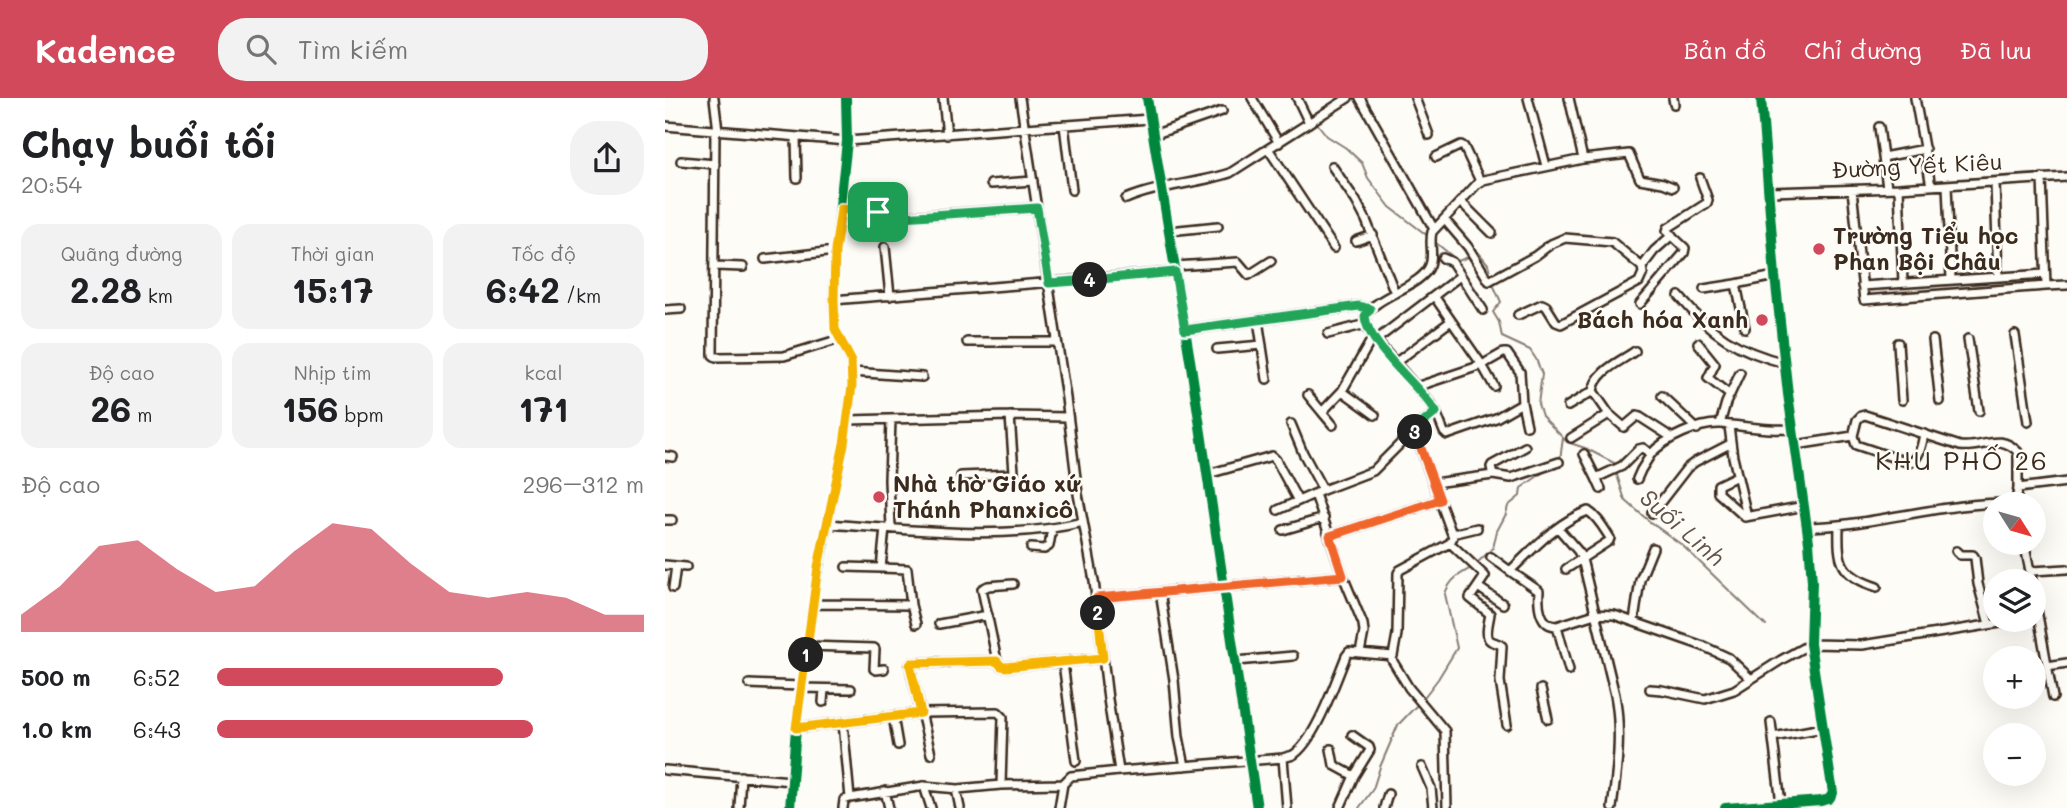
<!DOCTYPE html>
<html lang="vi">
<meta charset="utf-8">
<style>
body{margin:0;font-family:Mali,sans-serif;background:#f2f2f2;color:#202124;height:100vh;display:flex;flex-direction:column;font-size:26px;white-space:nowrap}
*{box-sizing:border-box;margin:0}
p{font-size:23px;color:#757577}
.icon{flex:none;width:38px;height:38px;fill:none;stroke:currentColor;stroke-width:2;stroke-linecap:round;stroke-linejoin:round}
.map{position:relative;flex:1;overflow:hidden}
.details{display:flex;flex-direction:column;background:#fff;width:665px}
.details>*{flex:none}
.needle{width:46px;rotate:127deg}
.tools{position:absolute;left:1318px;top:394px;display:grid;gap:14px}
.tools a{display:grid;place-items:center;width:63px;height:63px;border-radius:50%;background:#fff;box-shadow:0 7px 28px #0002;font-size:35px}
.pin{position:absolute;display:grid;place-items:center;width:60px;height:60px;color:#fff;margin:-30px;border-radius:14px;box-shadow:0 4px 10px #0006}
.km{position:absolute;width:35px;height:35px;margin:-18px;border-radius:50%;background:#222;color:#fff;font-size:19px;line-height:35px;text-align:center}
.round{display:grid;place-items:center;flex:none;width:74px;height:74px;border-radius:28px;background:#f2f2f2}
.overview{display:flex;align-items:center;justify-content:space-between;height:119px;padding:0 21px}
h1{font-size:38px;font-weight:700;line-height:52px}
.metrics{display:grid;grid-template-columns:repeat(3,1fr);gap:10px;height:119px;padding:7px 21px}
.metrics div{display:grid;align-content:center;border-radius:18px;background:#f2f2f2;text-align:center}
.metrics b{font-size:35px;font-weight:700}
.metrics small{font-size:19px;font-weight:400}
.metrics p{font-size:19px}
.chart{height:196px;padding:14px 21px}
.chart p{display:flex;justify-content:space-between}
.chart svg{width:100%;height:126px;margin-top:7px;fill:#d1495b;opacity:.7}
ul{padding:0 21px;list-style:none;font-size:23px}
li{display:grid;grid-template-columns:112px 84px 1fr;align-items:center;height:52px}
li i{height:18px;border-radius:9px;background:#d1495b}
header{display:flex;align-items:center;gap:42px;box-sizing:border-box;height:98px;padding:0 35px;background:#d1495b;color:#fff}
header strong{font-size:33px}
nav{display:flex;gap:38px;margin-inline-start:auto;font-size:24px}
.search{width:490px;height:63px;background:#f2f2f2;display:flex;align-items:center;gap:18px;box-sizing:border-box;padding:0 24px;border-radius:28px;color:#757577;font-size:26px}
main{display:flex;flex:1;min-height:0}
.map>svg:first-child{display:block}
.green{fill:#e1ded7;stroke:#8e847a;stroke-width:2}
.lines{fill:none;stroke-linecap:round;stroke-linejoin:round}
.stream{stroke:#887d74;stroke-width:2}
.minor-casing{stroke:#3b2a1e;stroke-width:12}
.minor{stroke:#fdfcf7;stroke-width:7}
.cycleway-casing{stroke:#fdfcf7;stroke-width:15}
.cycleway{stroke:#00873e;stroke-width:10}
.split-1-casing{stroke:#fff;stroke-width:14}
.split-2-casing{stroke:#fff;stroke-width:14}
.split-3-casing{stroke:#fff;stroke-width:14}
.split-4-casing{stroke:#fff;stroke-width:14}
.split-5-casing{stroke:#fff;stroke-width:14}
.split-1{stroke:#f5b400;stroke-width:9}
.split-2{stroke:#f5b400;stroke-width:9}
.split-3{stroke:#f0652b;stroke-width:9}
.split-4{stroke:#22a559;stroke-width:9}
.split-5{stroke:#22a559;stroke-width:9}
.poi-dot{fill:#d1495b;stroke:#fdfcf7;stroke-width:2.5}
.labels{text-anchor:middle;stroke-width:5;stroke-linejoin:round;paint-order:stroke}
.street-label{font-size:23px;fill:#3b2a1e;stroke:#fdfcf7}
.poi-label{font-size:23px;font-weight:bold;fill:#3b2a1e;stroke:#fdfcf7;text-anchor:start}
.water-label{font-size:24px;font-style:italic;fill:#615349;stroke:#fdfcf7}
.quarter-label{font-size:26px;letter-spacing:2px;fill:#3b2a1e;stroke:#fdfcf7}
</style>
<header>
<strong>Kadence</strong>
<div class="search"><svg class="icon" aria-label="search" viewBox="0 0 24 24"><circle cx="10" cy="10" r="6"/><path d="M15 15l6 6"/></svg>Tìm kiếm</div>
<nav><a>Bản đồ</a><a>Chỉ đường</a><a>Đã lưu</a></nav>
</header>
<main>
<section class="details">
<div class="overview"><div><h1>Chạy buổi tối</h1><p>20:54</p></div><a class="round"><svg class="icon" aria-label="share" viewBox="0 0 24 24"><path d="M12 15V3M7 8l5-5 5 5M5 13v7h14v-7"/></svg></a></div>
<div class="metrics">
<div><p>Quãng đường</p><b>2.28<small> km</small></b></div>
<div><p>Thời gian</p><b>15:17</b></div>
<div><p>Tốc độ</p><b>6:42<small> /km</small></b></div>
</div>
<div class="metrics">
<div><p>Độ cao</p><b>26<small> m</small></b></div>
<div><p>Nhịp tim</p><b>156<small> bpm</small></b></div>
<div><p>kcal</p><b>171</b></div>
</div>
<div class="chart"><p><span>Độ cao</span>296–312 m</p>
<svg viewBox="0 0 160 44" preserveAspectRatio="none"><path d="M0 44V38L10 28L20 14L30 12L40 22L50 30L60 28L70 16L80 6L90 8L100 20L110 30L120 32L130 30L140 32L150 38L160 38V44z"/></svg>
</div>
<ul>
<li><b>500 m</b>6:52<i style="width:67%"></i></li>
<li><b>1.0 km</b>6:43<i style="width:74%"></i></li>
</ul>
</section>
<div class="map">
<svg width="1402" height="710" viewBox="0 0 1402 710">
<rect width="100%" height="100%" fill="#fdfcf7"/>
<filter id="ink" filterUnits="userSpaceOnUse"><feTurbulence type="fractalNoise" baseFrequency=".0143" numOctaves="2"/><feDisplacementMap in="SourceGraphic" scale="14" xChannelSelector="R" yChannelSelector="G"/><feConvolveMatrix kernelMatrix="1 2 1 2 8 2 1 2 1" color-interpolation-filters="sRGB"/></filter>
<g filter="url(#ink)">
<path class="green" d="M1377 179 1378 186 1201 200 1200 190Z"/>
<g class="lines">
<path class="stream" d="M636 0 648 20
M651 24 662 38 681 50 697 65 703 80 725 109 763 138
M770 144 793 163 806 158
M811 156 814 155 823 166 826 178
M827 184 836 204 828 214 834 224 837 239 865 252 871 261 877 276 873 306 877 318 902 344 920 350 949 365 950 368
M895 362 898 340
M951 374 960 402 985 424 1017 447 1101 528
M812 465 828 450 832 433 841 416 843 408 855 398 856 390 883 371
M757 602 773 581 792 550 780 496C785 481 795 476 808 469
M694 710 708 691 715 669 733 627 753 606"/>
<g class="minor-casing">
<path id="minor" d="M49 0 53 33
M278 0 282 37
M355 0 401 300 413 396 429 483 443 601 454 673
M482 0 526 268 592 710
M587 0 614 45
M632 0 644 25
M695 0 769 131
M750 0 764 37
M863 0 881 68
M904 0 918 61
M1008 0 1009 6
M1250 0 1266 88
M399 27 407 92
M0 28 182 43 485 21
M1214 29 1218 59
M50 33 48 257 51 259 119 258 175 241
M488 37 557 13
M131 39 132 80
M604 52 669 150
M771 59 796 47 799 49 815 83
M16 63 50 66
M667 68 691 103 701 122 730 195
M1330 84 1333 179
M326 86 368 83
M1282 87 1286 182
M1222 90 1218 59 1260 51
M1234 90 1238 185
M1187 92 1199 202 1381 188 1377 80
M1103 94 1234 90 1402 79
M461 101C494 87 531 86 565 75L683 0
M796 104 827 135
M176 111 213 114 229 119 372 110
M779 121 803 149 824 183 870 158 886 146 900 140 947 144 977 169
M504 133 553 128
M691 143 708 137
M220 149 225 198
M778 160 787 164 818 212
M100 161 170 153
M50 168 78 169
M510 168 573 164 584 177 606 163
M1197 188 1380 176
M1381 188 1402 187
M1039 191 1071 186
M769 198 817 267 829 288
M1014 198C1046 236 1072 253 1120 265
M168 202 510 174
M975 206 1019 155 1020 150 1002 133 1003 130 1042 105 1043 102 1035 80
M0 212 16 211
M853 217 877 206 881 208 891 224 896 226 974 184 978 175 977 169 989 153 1007 137
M593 222 602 281
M1080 230 1071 186 1110 178
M520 232 694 208 705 211
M663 236 701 226
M1350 237 1363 324
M708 239 677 293 710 317
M1303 241 1314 313
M711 242 795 178
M1268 242 1275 303
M302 244H392
M1033 245 1050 266 1043 280 1065 297
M1233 245 1237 302
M552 251 597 247
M730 265 786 223
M187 274 257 279
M751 289 817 267 838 255H842L855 274 857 305 862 328
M643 297 657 314
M997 298 1032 331
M903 308 928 293
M771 314 779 334 782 337 831 320 857 305
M944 316 959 329 972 318 975 319 1006 339
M226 321 224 382 226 430
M183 322 345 318 403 319
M626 326 638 355 658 392
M1055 326 1061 305 1075 275
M668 327 657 314 677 293
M1064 328 1068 359 1081 414 1080 419
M1188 338 1191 347 1245 365C1255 360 1257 346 1259 336
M906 340 944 316 928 293C931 273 955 264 970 253
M1131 347 1188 338 1192 322 1196 318 1200 317 1295 348C1319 351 1334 334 1353 354V390L1351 406
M919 356 931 380 957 368 974 351 978 350 986 356C1000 340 1034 325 1056 326 1081 328 1103 333 1129 331
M0 358 8 359
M543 376 607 358 611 362 633 403
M828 377 846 380 894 364
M296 378 348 376 349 374 345 318
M1072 378 1053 387V395L1080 419 1140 408
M931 380 936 391
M972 381 976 372 986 356
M769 385 828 377 826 369 827 367 860 349
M1353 390 1402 384
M613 412 658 392 708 373 749 332 771 314 765 305 708 239 702 229 700 218C710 198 758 188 765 167 769 157 764 145 767 134L812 86 818 82 918 61 964 56 975 81 998 85 1008 89
M987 415 1022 370 1030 364 1065 346
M0 422H7
M162 426C244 431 338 444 418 424
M1174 428C1173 465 1175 477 1212 489
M1143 429C1213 427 1282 403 1351 405
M220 430 216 470 242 471 246 507 251 526
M893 430 913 453 917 461 950 597C957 634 952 674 947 710
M618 432 659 420
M787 436 812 430
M665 438 775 402
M1359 444 1367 483
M785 445 820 478 805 500 825 516C824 523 819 539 826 543 830 545 834 545 837 548L835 583 842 627
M366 450 379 451 384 448 387 431
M1291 453 1295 457H1308L1310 460 1313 486 1324 526
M826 459 845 473
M0 467 21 469
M181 469 216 470
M1366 473 1402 471
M813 489 838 506
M8 490 11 468
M1368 490 1388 599
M495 494 509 582 514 639 520 668
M431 500 678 478
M147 506 246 507
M969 523 975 482 988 450
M274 526 323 517
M892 528C874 528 873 506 874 493L845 473C868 451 892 424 923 413 933 419 939 431 945 440L944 443 901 471
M142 548 209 550 210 551 209 571 211 572 219 571
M695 555 728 558 732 536 733 475 735 472 785 445 788 439 749 332
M727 562 744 590 780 633 782 710
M332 563 317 491 323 488 348 486
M571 563 628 558
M398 565 411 663
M1382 568 1402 565
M904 572 892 528 930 516 949 517 1038 548 1064 560 1086 581
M84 586 136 588
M136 590 186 591
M876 591 883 621
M985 591 997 592 1040 601 1069 592 1116 562 1145 546 1197 547 1354 522
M158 604 159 591
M228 618 233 647
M1106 624 1116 706
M178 625 185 700
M131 630 256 615 333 614 338 619 336 687
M1108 639 1158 630
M666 651 669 667 689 678 705 652 704 649 687 637
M266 656 247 577 245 567 247 565 332 563 336 568 340 569 438 560
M618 660 622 710
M757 669 766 690 768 710
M0 672 126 683
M259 688 266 710
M291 691 295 710
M220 693 224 710
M74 710 76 678
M125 710 131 630 149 495 179 346 187 287V274L185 262 170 231 168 202 170 153 182 43 181 0
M178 710 179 702 185 700 259 688 293 691 336 687 398 686
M394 710 398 686 406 678 454 673 618 660C620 659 626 658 628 657 650 644 671 582 681 558L684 554 695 555 699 534 698 526 678 478 650 396
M675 710 689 678
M719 710 723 696
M1060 710 1156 703 1164 701 1168 695 1145 546 1147 484 1144 444 1123 296 1110 178 1096 0"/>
</g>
<use href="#minor" class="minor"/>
<g class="cycleway-casing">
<path id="cycleway" d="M482 0 526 268 592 710
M125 710 131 630 149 495 179 346 187 287V274L185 262 170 231 168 202 170 153 182 43 181 0
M1060 710 1156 703 1164 701 1168 695 1145 546 1147 484 1144 444 1123 296 1110 178 1096 0"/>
</g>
<use href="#cycleway" class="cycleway"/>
</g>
</g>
<g class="lines" filter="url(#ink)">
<g class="split-1-casing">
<path id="split-1" d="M141 557 153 469 179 346 187 288 186 262 170 231 169 202 170 153 176 111 213 114"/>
</g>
<g class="split-2-casing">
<path id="split-2" d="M141 557 131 630 256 615 245 567 247 565 332 563 336 568 340 569 438 560 433 515"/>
</g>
<g class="split-3-casing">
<path id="split-3" d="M433 515 432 500 678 478 665 438 775 402 750 334"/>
</g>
<g class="split-4-casing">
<path id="split-4" d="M425 182 510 174 520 232 694 208 705 211 700 218C702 247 755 288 771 314L749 332 750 334"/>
</g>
<g class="split-5-casing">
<path id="split-5" d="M213 114 229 119H237L372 110 384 185 425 182"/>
</g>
<use href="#split-1" class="split-1"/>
<use href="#split-2" class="split-2"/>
<use href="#split-3" class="split-3"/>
<use href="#split-4" class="split-4"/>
<use href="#split-5" class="split-5"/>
</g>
<g class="poi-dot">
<circle cx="1154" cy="151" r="7"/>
<circle cx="1097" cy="222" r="7"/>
<circle cx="214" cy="399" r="7"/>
</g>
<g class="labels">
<g class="street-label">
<text transform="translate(1252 68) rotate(-3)" y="8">Đường Yết Kiêu</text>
</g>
<g class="poi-label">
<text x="1168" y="146">Trường Tiểu học<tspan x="1168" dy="26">Phan Bội Châu</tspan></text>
<text x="1083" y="230" text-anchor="end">Bách hóa Xanh</text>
<text x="228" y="394">Nhà thờ Giáo xứ<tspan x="228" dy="26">Thánh Phanxicô</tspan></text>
</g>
<g class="water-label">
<text transform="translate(1017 430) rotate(41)" y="8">Suối Linh</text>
</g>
<g class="quarter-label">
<text x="1297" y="372">KHU PHỐ 26</text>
</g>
</g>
</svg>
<div class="tools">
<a><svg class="needle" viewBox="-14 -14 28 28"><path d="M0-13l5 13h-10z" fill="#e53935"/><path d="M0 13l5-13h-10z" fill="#757577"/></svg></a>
<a><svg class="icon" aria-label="layers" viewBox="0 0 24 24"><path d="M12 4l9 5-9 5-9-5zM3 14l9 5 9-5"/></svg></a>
<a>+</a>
<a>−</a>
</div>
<div class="pin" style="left:213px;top:114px;background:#1e9e55"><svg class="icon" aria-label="arrive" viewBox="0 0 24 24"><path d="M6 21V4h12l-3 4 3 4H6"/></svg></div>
<b class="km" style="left:141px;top:557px">1</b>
<b class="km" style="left:433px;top:515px">2</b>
<b class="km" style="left:750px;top:334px">3</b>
<b class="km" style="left:425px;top:182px">4</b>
</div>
</main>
